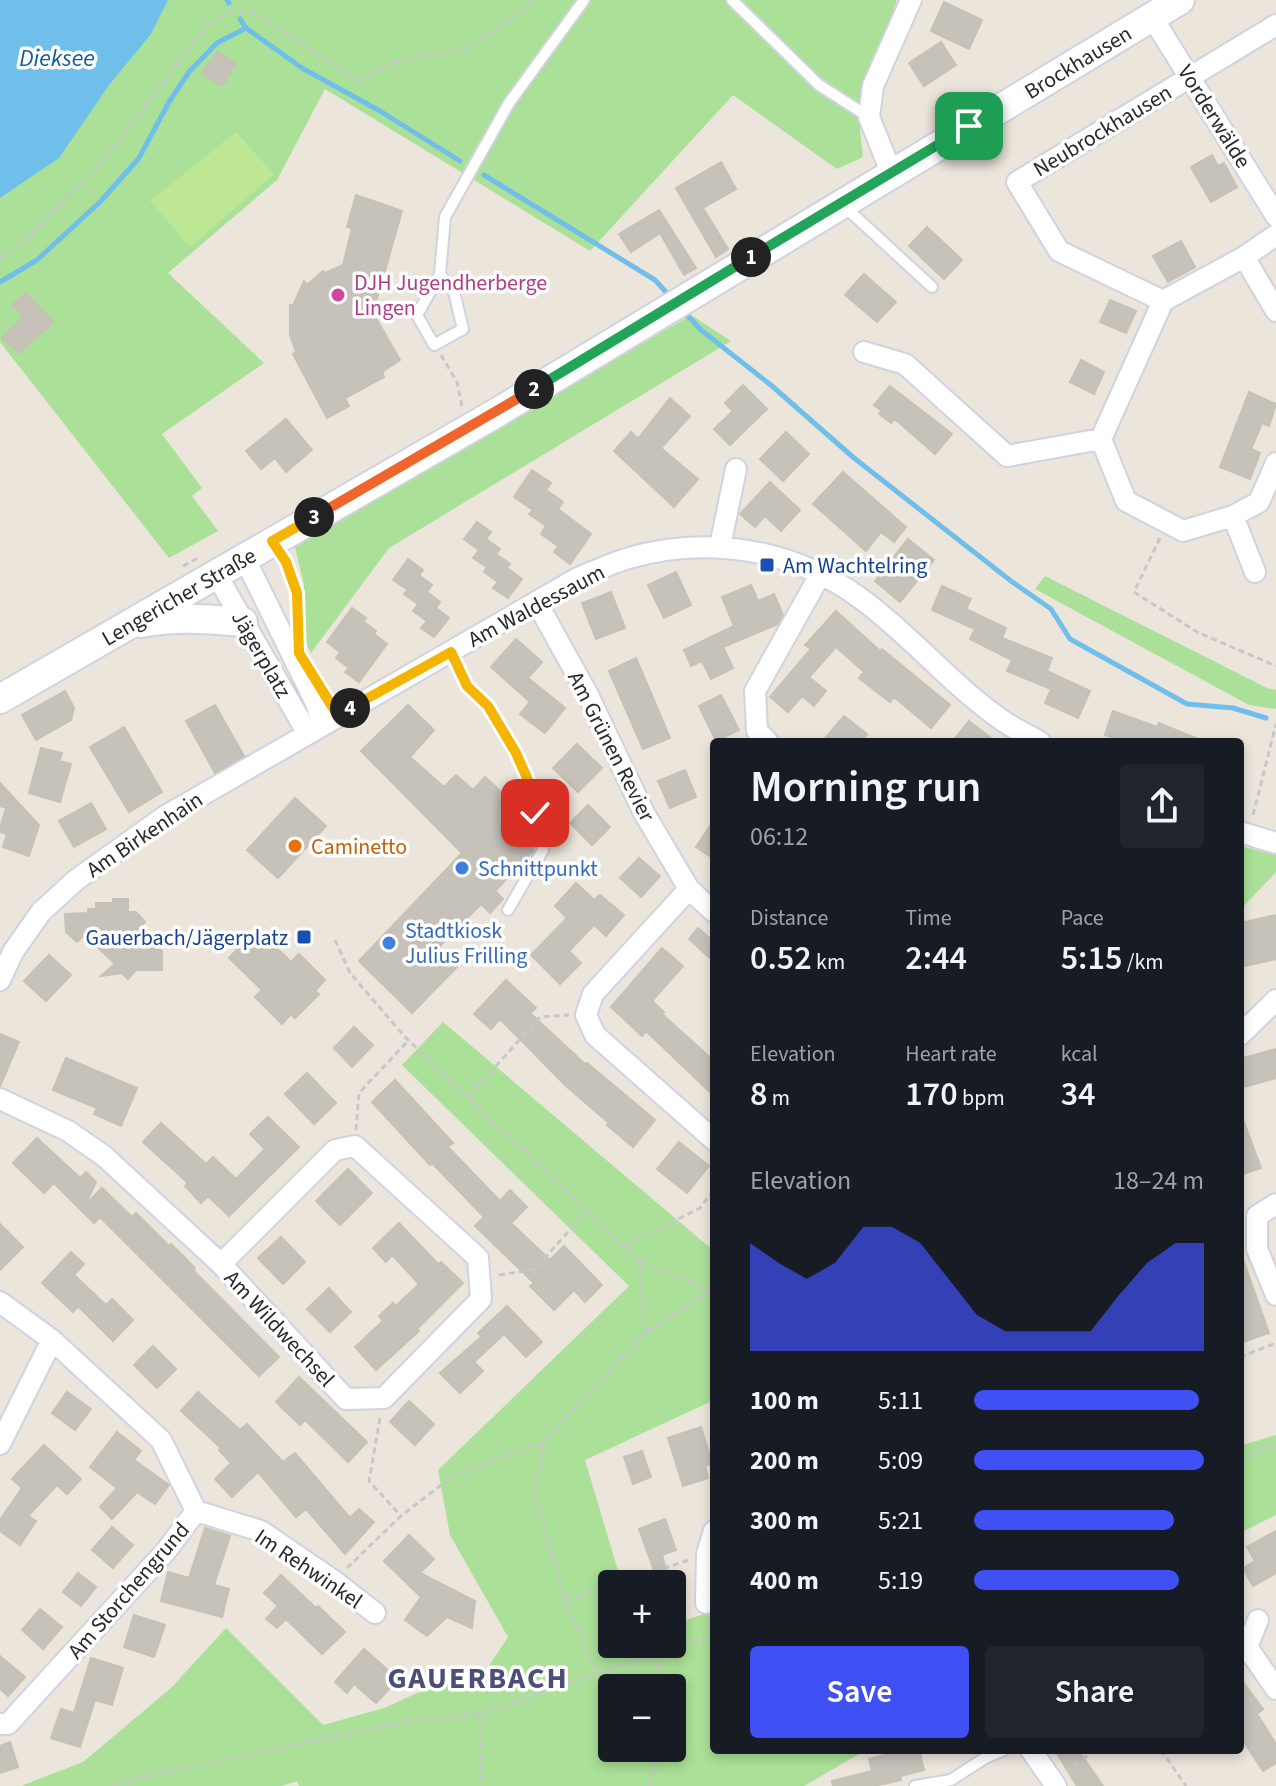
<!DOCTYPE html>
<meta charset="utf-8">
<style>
body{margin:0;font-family:"Source Sans 3",sans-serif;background:#20242c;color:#f1f3f6;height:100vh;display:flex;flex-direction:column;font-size:30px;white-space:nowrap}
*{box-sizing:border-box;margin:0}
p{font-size:26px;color:#9ea1a6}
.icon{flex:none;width:44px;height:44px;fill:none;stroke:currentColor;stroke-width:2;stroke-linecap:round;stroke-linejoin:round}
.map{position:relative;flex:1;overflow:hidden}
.sheet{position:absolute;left:710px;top:738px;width:534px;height:1016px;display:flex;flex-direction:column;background:#171b24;border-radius:8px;box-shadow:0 4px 12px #0003}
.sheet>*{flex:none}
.buttons{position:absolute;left:598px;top:1570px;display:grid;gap:16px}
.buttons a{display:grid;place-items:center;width:88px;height:88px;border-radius:8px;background:#171b24;box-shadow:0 4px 12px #0003;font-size:40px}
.pin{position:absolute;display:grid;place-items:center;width:68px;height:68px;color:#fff;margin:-34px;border-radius:16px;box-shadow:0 4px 12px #0006}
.km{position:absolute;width:40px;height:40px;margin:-20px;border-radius:50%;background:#222;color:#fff;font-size:22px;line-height:40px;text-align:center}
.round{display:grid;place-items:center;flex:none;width:84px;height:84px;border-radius:8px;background:#20242c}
.head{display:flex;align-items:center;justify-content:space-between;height:136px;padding:0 40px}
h1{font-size:44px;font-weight:600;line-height:60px}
.metrics{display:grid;grid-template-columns:repeat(3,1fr);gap:12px;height:136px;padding:8px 40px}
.metrics div{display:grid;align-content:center}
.metrics b{font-size:34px;font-weight:600}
.metrics small{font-size:22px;font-weight:400}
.metrics p{font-size:22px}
.chart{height:224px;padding:16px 40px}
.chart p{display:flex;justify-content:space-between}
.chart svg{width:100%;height:144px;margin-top:8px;fill:#3f51f4;opacity:.7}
.button{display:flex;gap:16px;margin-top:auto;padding:16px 40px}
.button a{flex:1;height:92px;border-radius:8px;background:#3f51f4;color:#fff;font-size:32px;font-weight:600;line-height:92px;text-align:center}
.button a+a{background:#20242c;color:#f1f3f6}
ul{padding:0 40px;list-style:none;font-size:26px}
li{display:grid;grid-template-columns:128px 96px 1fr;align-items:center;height:60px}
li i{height:20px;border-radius:10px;background:#3f51f4}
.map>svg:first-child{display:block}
.green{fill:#abe098;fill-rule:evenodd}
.pitch{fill:#bde794}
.water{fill:#70bfea}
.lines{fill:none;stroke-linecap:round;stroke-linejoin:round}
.stream{stroke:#70bfea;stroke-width:5}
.building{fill:#c6c2ba;stroke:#c6c1b5;stroke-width:2}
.service-casing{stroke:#d0d2e1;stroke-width:14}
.minor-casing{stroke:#d0d2e1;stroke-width:24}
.secondary-casing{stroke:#d0d2e1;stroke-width:32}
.path{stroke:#c7c7c7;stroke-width:3;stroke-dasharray:6 4;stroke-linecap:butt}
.service{stroke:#fff;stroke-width:10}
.minor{stroke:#fff;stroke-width:20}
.secondary{stroke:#fff;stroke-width:28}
.split-1-casing{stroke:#fff;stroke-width:16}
.split-2-casing{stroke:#fff;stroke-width:16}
.split-3-casing{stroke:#fff;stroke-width:16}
.split-4-casing{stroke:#fff;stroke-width:16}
.split-5-casing{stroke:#fff;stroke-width:16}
.split-1{stroke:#22a559;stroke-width:10}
.split-2{stroke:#22a559;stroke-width:10}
.split-3{stroke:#f0652b;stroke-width:10}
.split-4{stroke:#f5b400;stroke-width:10}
.split-5{stroke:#f5b400;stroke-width:10}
.hotel-dot{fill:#d1479c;stroke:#fff;stroke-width:3}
.transit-dot{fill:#1a4fb4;stroke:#fff;stroke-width:3}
.food-dot{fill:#e8710a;stroke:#fff;stroke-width:3}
.shop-dot{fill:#3f7fe0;stroke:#fff;stroke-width:3}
.labels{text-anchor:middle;stroke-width:7;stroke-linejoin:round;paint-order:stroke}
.street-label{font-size:22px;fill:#292929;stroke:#fff}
.hotel-label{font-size:22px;fill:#b23c85;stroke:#fff;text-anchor:start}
.transit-label{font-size:22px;fill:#164399;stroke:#fff;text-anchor:start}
.food-label{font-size:22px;fill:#c56008;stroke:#fff;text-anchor:start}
.shop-label{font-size:22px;fill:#366cbe;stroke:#fff;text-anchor:start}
.water-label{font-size:24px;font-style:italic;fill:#115c94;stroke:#fff}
.district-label{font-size:30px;font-weight:bold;letter-spacing:2px;fill:#4b4f78;stroke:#fff}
</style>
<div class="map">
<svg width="1276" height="1786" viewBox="0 0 1276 1786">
<rect width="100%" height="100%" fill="#ebe5db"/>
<path class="green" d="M0 0H897L881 45 863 81 860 130 863 157 837 169 733 95 590 251 325 89 277 180 168 273 264 363 162 434 202 488 192 496 218 531 169 558 0 342Z
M691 315 731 341 389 548 311 653 305 641 304 585 295 547Z
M1045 576 1267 688 1276 690V709L1249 705 1035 589Z
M1240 846 1276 855V872L1240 910Z
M443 1022 714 1251V1400L585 1460 622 1584H612V1644H672V1624L714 1611V1750H866L804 1786H299L297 1781 281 1786H21L83 1762 171 1688 226 1628 323 1725 384 1708 444 1681 477 1684 508 1637 450 1535 438 1470 629 1286 402 1065ZM612 1688H672V1748H612Z
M1276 1435V1515L1240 1533V1446Z"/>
<path class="pitch" d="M236 132 274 174 190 247 150 201Z"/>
<path class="water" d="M0 0H168L151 34 109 85 59 158 0 198Z"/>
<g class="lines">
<path class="stream" d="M227 0 229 3
M240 19 246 28 302 68 380 111 460 161
M484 175 655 280 665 291
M0 282 37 260 101 201 139 158 169 102 189 72 217 43 246 28
M686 314 701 330 772 386 854 458 1011 581 1051 609 1070 639 1187 704 1233 708 1266 718"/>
</g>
<path class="building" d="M944 2 982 20 969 49 931 31Z
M941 42 956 65 924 86 909 63Z
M217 52 236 63 222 86 202 74Z
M1212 155 1218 166 1224 163 1237 187 1211 202 1191 167Z
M721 162 736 189 703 208 728 249 716 257 676 188Z
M356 195 402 211 373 313 400 360 382 372 384 377 345 398 349 406 327 418 293 354 296 352 290 335V305L293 306 304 281 307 285 323 271 325 273 343 265 352 228 347 227Z
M659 210 696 268 684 275 660 233 631 252 619 234Z
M927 227 962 260 944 279 909 246Z
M1181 241 1195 267 1168 282 1153 256Z
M864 274 896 302 877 322 845 295Z
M26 293 53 322 19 353 2 338 24 316 12 305Z
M1110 300 1136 311 1126 333 1100 322Z
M1081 360 1104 372 1094 394 1070 382Z
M743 385 767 409 730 445 714 429 733 411 725 403Z
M890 386 952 434 935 454 895 419 891 423 879 414 882 411 874 405Z
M1249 392 1276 404 1269 426 1262 423 1251 449 1260 453 1250 479 1220 467Z
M670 398 690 416 661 448 698 479 674 507 614 451 631 432 638 439Z
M286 419 312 450 286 472 275 458 261 469 246 451Z
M786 432 809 454 783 481 760 459Z
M532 470 551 483 546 490 563 502 558 509 591 534 570 564 554 552 558 546 541 534 546 526 529 514 533 510 514 497Z
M843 472 906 527 894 542 881 532 866 551 813 504Z
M770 482 800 510 781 531 765 516 755 527 740 514Z
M477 522 491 532 486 539 500 549 496 554 510 564 507 568 522 579 508 598 493 588 498 582 484 572 487 567 473 558 479 550 464 539Z
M908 539 934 560 900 602 875 581Z
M408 559 423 570 419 575 432 585 427 592 440 602 436 608 449 618 434 637 421 628 427 621 413 611 418 604 404 594 408 590 393 580Z
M676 572 691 605 664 618 648 585Z
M751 585 758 601 774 594 783 615 778 624 723 647 733 668 711 679 702 661 691 666 684 650 734 626 722 597Z
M942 586 971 599 966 609 1006 628 1002 638 1052 658 1047 671 1090 691 1078 718 1045 703 1051 689 1007 671 1012 660 970 639 975 629 932 610Z
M611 592 625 628 596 639 582 603Z
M352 608 366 618 363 621 376 631 374 634 387 644 359 682 345 672 349 668 336 658 340 652 327 642Z
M836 611 880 651 882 649 950 705 931 728 894 697 890 702 859 678 864 672 836 647 809 677 826 691 814 706 802 696 788 712 770 697 811 649 805 645Z
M516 639 542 662 528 678 565 708 545 733 520 714 530 702 491 667Z
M636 658 670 738 643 749 609 671Z
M65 691 74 708 71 720 36 740 22 715Z
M721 695 739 730 716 741 699 706Z
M215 705 244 756 215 773 186 721Z
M408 705 434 730 410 757 444 787 456 775 473 790 485 777 522 811 513 821 535 841 533 851 495 891 503 899 490 913 481 904 439 947 457 967 412 1013 359 961 462 853 361 751Z
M1113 711 1157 727 1159 723 1205 742H1124L1105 735Z
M844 716 867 734 861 742H822Z
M969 721 996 742H952Z
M124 727 162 792 129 812 90 747Z
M577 744 602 768 578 792 553 768Z
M41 748 62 753 59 761 71 764 60 802 29 793Z
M685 770 696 797 670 808 658 781Z
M0 783 39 825 29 856 3 847 7 834 0 832V828L6 808 0 806Z
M295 798 326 826 278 878 247 850Z
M91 803 106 829 74 847 59 821Z
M588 805 610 827 592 845 570 823Z
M714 820V859L696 847Z
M639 858 660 876 641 897 620 878Z
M576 883 594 900 600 895 624 915 606 936 594 925 569 951 581 963 560 984 531 955 567 918 555 906Z
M113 899H128V912H136L145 922 142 926 156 940 153 942 162 951V970H136L128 979 122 973 101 976 115 964 85 935 77 942 66 932 65 914 88 913V909H96V903H113Z
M1276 915V959L1240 967V923Z
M698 928 714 942V962L689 939Z
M257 929 291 962 299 954 325 980 315 991 319 994 295 1018 291 1014 282 1024 255 997 262 990 229 958Z
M662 948 683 966 652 1001 664 1012 662 1014 714 1061V1096L646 1031 642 1036 611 1007Z
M49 955 71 975 46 1001 24 981Z
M506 980 536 1008 530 1013 585 1064 587 1063 655 1120 633 1147 607 1125 609 1123 566 1086 500 1019 491 1029 474 1014Z
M354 1027 373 1045 352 1067 334 1048Z
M0 1034 19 1042 0 1086Z
M1276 1049V1078L1240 1088V1059Z
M66 1058 137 1088 121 1126 94 1114 97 1108 53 1090Z
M307 1073 336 1103 314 1124 285 1094Z
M395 1080 453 1143 448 1147 500 1201 510 1190 527 1207 511 1223 550 1260 564 1246 602 1285 585 1302 574 1290 554 1310 530 1286 534 1283 475 1226 484 1217 432 1163 430 1165 372 1102Z
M268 1117 299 1147 229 1216 208 1196 201 1203 185 1186 188 1183 143 1142 161 1123 206 1164 213 1157 236 1179 265 1149 250 1134Z
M1240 1117H1242L1261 1168 1240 1175Z
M37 1138 80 1178 86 1172 96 1182 85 1205 102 1188 132 1217 136 1213 169 1246 171 1244 195 1268 193 1270 279 1357 259 1376 100 1217 94 1223 54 1183 44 1193 13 1163Z
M679 1142 709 1166 687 1193 657 1169Z
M348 1169 372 1193 340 1225 316 1201Z
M399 1223 438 1264 441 1262 463 1283 417 1329 419 1331 376 1370 355 1347 383 1321 379 1316 393 1303 396 1306 419 1284 392 1255 386 1262 373 1248Z
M0 1224 23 1247 0 1270Z
M281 1237 305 1262 283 1284 258 1258Z
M71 1252 84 1264 74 1275 106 1305 112 1299 133 1320 113 1341 78 1306 73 1312 42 1283Z
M1242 1257 1269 1333 1243 1342 1240 1333Z
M329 1288 351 1312 330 1332 307 1309Z
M507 1306 542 1342 526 1357 504 1334 474 1362 483 1371 460 1393 440 1373 481 1337 478 1333Z
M153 1346 176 1369 157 1388 134 1365Z
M299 1377 367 1442 348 1462 305 1420 300 1425 276 1402Z
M67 1392 91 1409 75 1430 52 1413Z
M198 1392 240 1430 247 1424 283 1462 295 1453 350 1518 359 1509 374 1522 345 1554 306 1509 296 1517 258 1472 232 1497 215 1479 231 1463 219 1450 221 1448 181 1411Z
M409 1401 434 1424 415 1445 390 1422Z
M701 1427 712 1463 705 1466 708 1478 683 1486 668 1438Z
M117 1432 141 1451 134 1460 169 1485 155 1504 137 1492 112 1519 100 1507 117 1488 90 1467Z
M44 1445 81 1479 67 1494 57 1485 28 1516 36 1521 20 1545 0 1531V1520L22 1488 12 1479Z
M642 1451 651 1477 633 1484 624 1457Z
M665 1519 676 1550 662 1555 670 1584H659L639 1529Z
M112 1527 133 1545 113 1568 92 1550Z
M205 1528 230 1536 214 1585 229 1589 222 1617 161 1601 168 1572 189 1578Z
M1276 1531V1573L1253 1586 1243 1568 1255 1561 1247 1547Z
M409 1535 434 1559 420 1573 475 1601 472 1628 447 1617 427 1636 405 1620 421 1597 384 1561Z
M78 1573 96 1587 81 1606 63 1592Z
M281 1575 316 1608 318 1606 345 1632 322 1654 286 1619 277 1628 266 1619 278 1606 264 1593Z
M40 1609 62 1627 43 1649 22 1630Z
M134 1615 165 1625 154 1657 124 1647Z
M364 1649 398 1679 376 1703 354 1684 347 1693 335 1682Z
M0 1656 25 1677 8 1696 0 1689Z
M91 1658 123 1668 112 1705 95 1700 80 1747 51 1738 61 1709 74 1713Z
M1240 1678 1263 1709 1257 1714 1276 1744V1763L1263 1771 1240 1736Z
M10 1742 18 1767 0 1773V1746Z
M896 1750H919L924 1770 900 1776 901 1780 874 1786H833L832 1781 872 1771 869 1759 896 1752Z
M1055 1750H1078L1103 1786H1077Z"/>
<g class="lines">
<g class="service-casing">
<path id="service" d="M732 0 819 85 869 117
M845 207 932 287
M440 274 454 292 463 329 434 345 417 315 440 274 445 217 509 103 584 0
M451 652 467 686 488 706 516 753 535 796V813L543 834V850L508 910
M915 1786 951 1780 985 1758 1004 1750"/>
</g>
<g class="minor-casing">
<path id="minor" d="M1152 17 1276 216
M891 172 869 117 873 86 911 0
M1244 257 1276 235
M1163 301 1244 257 1276 311
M864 352 905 364 1007 456 1101 439 1163 301 1059 251 1017 182 1276 25
M1101 439 1126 501 1183 531 1233 516 1259 502 1276 463
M1233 516 1255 572
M720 546 736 469
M244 557 315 701 323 724
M216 574 308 734
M537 603 587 693 644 813 689 889 714 912
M768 742 757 731 755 691 820 575
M1240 832 1276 843
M689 889 593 994 586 1015 595 1035 714 1140
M0 980 13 952 41 912 76 880 164 817 578 578C595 571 612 563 629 558 708 535 793 549 860 598 910 634 952 686 1003 721 1015 729 1028 735 1040 742
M1240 1035 1276 1000
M0 1099 68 1131 104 1156 221 1264 346 1399 384 1398 481 1299 478 1258 355 1146 335 1150 221 1264
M1276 1204 1257 1216V1249L1276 1295
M0 1302 52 1340 161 1440 196 1511
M0 1444 52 1340
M196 1511 261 1531 334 1581 375 1613
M706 1603 707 1554 714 1531
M1258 1620 1247 1647 1276 1689
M0 1724H8L166 1551 196 1511
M1031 1750 1056 1786"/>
</g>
<g class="secondary-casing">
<g id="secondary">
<path d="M141 623C176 616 207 619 243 622"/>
<path id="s1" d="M0 699 498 412 1180 0"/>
</g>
</g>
<path class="path" d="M0 258 19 246 92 174 208 24 233 10 258 14 358 82 391 63 468 48 537 0
M441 355 457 382 462 407
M1160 538 1134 592 1197 632 1276 666
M284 560 297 593 298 622
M183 566 198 558
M1253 815 1276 724
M335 940 350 973 405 1037 639 1261 646 1332
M469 1096 540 1017 569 1015
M356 1130 359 1093 408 1041
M625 1246 700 1208 714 1190
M640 1262 711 1291
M499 1275 535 1269 585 1213
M1240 1357 1276 1343
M380 1418 369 1481 401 1516
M543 1444 535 1493 567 1606 597 1673
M1240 1460 1276 1444
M347 1568 401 1516 450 1478 494 1459 544 1442 646 1332 714 1289
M616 1584 689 1560
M566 1600 612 1585
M709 1621 712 1637
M656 1654 664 1688
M480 1714 482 1786
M1161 1750 1186 1786
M1066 1771 1095 1750
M111 1786 125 1781 401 1722 480 1714 597 1673 714 1636
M649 1786 660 1748"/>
<use href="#service" class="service"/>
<use href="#minor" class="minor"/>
<use href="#secondary" class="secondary"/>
</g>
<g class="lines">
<g class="split-1-casing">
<path id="split-1" d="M751 257 969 126"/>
</g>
<g class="split-2-casing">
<path id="split-2" d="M534 389 751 257"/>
</g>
<g class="split-3-casing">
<path id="split-3" d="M314 517 534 389"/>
</g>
<g class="split-4-casing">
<path id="split-4" d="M314 517 272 541 286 562 297 593 299 653 338 716 350 708"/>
</g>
<g class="split-5-casing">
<path id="split-5" d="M350 708 451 652 467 686 488 706 516 753 535 796V813"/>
</g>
<use href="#split-1" class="split-1"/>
<use href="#split-2" class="split-2"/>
<use href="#split-3" class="split-3"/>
<use href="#split-4" class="split-4"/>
<use href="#split-5" class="split-5"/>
</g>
<circle class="hotel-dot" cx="338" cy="295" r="8"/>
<g class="transit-dot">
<rect x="759" y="557" width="16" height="16" rx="4"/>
<rect x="296" y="929" width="16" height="16" rx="4"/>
</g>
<circle class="food-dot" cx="295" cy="846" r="8"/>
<g class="shop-dot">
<circle cx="462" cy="868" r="8"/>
<circle cx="389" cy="943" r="8"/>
</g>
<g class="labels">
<g class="street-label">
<text dy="8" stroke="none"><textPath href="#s1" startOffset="1252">Brockhausen</textPath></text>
<text transform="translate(1215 116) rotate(58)" y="8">Vorderwälde</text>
<text transform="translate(1102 130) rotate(-31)" y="8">Neubrockhausen</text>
<text dy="8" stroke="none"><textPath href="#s1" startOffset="206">Lengericher Straße</textPath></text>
<text transform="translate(536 605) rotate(-28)" y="8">Am Waldessaum</text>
<text transform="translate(262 654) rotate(60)" y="8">Jägerplatz</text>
<text transform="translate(612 746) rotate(63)" y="8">Am Grünen Revier</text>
<text transform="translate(144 834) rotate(-34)" y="8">Am Birkenhain</text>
<text transform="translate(280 1328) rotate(47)" y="8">Am Wildwechsel</text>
<text transform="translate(309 1568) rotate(34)" y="8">Im Rehwinkel</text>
<text transform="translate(128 1590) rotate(-49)" y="8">Am Storchengrund</text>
</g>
<g class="hotel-label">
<text x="354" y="290">DJH Jugendherberge<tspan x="354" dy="25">Lingen</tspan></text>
</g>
<g class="transit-label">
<text x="783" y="573">Am Wachtelring</text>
<text x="288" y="945" text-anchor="end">Gauerbach/Jägerplatz</text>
</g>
<g class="food-label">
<text x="311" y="854">Caminetto</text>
</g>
<g class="shop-label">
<text x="478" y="876">Schnittpunkt</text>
<text x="405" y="938">Stadtkiosk<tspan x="405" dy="25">Julius Frilling</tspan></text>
</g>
<g class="water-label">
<text x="57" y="66">Dieksee</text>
</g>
<g class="district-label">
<text x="478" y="1688">GAUERBACH</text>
</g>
</g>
</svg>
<div class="buttons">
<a>+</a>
<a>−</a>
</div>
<div class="pin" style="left:969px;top:126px;background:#1e9e55"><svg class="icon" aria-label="arrive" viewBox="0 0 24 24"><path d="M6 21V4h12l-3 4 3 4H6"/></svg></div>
<div class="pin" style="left:535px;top:813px;background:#d93025"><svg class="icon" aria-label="check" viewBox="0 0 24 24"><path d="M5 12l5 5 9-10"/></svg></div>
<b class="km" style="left:751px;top:257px">1</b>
<b class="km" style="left:534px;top:389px">2</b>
<b class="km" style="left:314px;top:517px">3</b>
<b class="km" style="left:350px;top:708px">4</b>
<section class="sheet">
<div class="head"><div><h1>Morning run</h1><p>06:12</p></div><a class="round"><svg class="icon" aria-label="share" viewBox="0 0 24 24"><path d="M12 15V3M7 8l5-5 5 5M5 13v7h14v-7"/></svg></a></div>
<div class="metrics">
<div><p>Distance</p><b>0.52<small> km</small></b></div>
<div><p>Time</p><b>2:44</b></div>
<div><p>Pace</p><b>5:15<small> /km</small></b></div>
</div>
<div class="metrics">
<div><p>Elevation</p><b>8<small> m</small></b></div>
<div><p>Heart rate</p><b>170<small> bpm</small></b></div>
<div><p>kcal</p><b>34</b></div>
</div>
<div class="chart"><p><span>Elevation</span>18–24 m</p>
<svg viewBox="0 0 160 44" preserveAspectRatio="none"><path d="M0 44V11L10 17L20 22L30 17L40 6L50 6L60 11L70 22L80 33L90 38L100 38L110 38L120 38L130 27L140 17L150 11L160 11V44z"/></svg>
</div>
<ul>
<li><b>100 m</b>5:11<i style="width:98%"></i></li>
<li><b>200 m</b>5:09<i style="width:100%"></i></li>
<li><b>300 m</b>5:21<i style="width:87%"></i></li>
<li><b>400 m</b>5:19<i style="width:89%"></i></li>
</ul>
<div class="button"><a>Save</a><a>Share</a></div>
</section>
</div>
